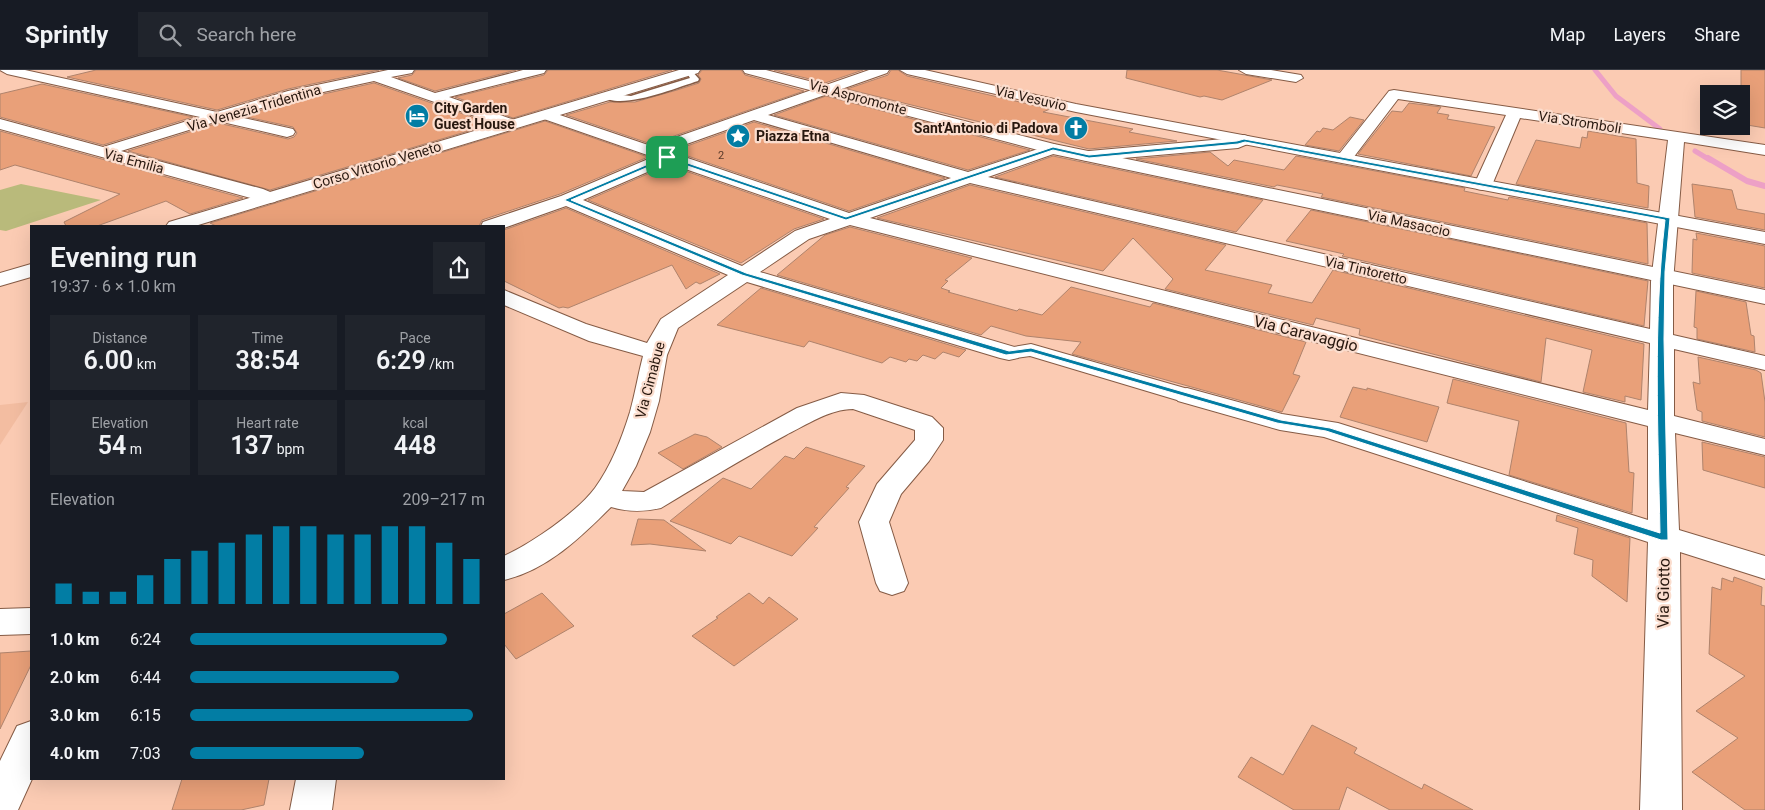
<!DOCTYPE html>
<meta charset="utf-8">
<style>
body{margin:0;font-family:Roboto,sans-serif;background:#20242c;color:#f1f3f6;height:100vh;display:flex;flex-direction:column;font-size:19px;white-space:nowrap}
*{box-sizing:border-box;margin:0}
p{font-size:16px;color:#9ea1a6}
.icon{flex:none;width:28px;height:28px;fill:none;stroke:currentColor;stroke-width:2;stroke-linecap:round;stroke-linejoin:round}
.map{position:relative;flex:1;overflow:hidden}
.sheet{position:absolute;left:30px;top:155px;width:475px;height:555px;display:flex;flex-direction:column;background:#171b24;border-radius:0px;box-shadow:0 5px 20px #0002}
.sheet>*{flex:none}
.fabs{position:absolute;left:1700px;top:15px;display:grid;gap:10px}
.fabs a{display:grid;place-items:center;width:50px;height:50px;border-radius:0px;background:#171b24;box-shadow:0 5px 20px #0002;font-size:25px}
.pin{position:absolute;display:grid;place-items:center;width:42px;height:42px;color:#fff;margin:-21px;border-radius:10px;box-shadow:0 2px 8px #0006}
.round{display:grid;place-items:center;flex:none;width:52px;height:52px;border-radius:0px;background:#20242c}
.summary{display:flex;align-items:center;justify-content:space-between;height:85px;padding:0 20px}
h1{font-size:28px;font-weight:600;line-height:38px}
.figures{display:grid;grid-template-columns:repeat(3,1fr);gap:8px;height:85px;padding:5px 20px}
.figures div{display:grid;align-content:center;border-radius:0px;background:#20242c;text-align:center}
.figures b{font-size:25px;font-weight:600}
.figures small{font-size:14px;font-weight:400}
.figures p{font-size:14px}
.chart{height:140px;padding:10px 20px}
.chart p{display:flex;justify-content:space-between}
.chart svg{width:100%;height:90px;margin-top:5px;stroke:#027da4;stroke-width:6}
ul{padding:0 20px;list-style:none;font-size:16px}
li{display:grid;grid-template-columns:80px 60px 1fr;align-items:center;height:38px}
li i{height:12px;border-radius:6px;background:#027da4}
header{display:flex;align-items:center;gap:30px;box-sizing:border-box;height:70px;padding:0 25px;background:#171b24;border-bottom:1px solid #363941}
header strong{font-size:24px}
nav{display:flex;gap:28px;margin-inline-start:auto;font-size:18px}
.search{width:350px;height:45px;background:#20242c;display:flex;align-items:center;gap:12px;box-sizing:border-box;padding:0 18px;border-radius:0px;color:#9ea1a6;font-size:19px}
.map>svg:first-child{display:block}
.built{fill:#f3bda1}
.green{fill:#b9ba7b}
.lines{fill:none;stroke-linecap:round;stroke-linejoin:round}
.stream-far1{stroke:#eda0c6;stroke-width:5}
.stream{stroke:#eda0c6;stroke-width:6}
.building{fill:#e9a079;stroke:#af836c}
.service-casing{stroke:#855b45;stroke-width:3}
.pedestrian-casing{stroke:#855b45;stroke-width:2}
.minor-casing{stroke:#855b45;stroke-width:2}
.tertiary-casing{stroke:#855b45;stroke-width:2}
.secondary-casing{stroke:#855b45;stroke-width:2}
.service{fill:#fff;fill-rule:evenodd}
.pedestrian{fill:#fff;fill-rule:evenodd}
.minor{fill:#fff;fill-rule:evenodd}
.tertiary{fill:#fff;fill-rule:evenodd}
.secondary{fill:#fff;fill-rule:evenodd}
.route{fill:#027da4;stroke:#fff;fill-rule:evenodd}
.labels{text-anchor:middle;stroke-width:4.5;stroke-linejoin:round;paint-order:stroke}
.far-number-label{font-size:11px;fill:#583929}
.far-street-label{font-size:14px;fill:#27170e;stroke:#fbddce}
.far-poi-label{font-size:14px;font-weight:bold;fill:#27170e;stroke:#fbddce;text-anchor:start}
.street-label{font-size:16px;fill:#27170e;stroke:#fbddce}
</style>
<header>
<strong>Sprintly</strong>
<div class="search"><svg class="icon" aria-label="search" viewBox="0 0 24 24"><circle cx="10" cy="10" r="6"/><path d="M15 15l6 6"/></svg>Search here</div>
<nav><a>Map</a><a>Layers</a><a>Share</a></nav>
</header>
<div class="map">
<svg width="1765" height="740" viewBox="0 0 1765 740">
<rect width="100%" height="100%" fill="#fbcbb3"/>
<path class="built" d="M28 332 0 375V335Z"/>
<path class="green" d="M21 114 101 130 6 161 0 160V120Z"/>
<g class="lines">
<path class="stream-far1" d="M1595 0 1616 26 1660 59
M1695 81 1710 90"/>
<path class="stream" d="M1708 88 1747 111 1765 116"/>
</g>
<path class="building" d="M96 0H379L288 19 217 40 67 7Z
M416 0H516L435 21 398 8 412 5Z
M548 0H672L513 48 455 27 544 5Z
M702 0H741L745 5 804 21 651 74 566 45 610 32H635L677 20 699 13 701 9 698 5Z
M774 0H863L825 13Z
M891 0H898L907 6 1050 39 1043 42 1133 59 1129 62 1177 71 1089 79 847 19 888 5Z
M1127 0H1217L1272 10 1222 30 1204 26 1200 27 1126 8Z
M1741 0H1765V58L1741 54Z
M374 13 492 54 270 120 128 81 218 53 288 69 294 67 297 63 293 57 242 46 291 31Z
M42 14 193 47 103 75 0 47V24Z
M826 26 1030 80 968 100 774 45Z
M1409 33 1441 37 1437 43 1449 45 1447 49 1495 57 1471 106 1358 84 1392 41 1402 42Z
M1350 47 1364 50 1339 81 1305 75 1317 61 1320 62 1323 58 1333 60Z
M545 51 648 87 560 124 482 150 479 156H216L210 153Z
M754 52 945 108 849 141 673 81Z
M0 61 243 128 190 144 166 131 97 156H66L64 152 120 124 15 95 0 100Z
M1588 61 1636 69 1637 113 1649 116 1648 138 1516 114 1536 70 1580 78 1582 67 1587 68Z
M1210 82 1228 96 1234 90 1284 100 1296 86 1465 118 1464 121 1508 130 1509 127 1647 153 1648 194 1321 127 1323 124 1277 115 1274 117 1136 89Z
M1053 86 1263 130 1236 162 995 107Z
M668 95 824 149 794 159 741 193 588 130Z
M1692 114 1732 120 1737 139 1765 144V160L1695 147Z
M970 115 1226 175 1205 200 1272 215 1268 223 1312 233 1333 200 1644 274 1641 330 1625 326V332L1583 322 1592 280 1546 268 1541 312 1359 265 1360 259 1316 248 1313 255 1165 219 1173 209 1133 168 1103 201 877 148Z
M566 138 720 204 700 214 696 212 686 219 672 195 568 238 563 237 559 238 504 211V160Z
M1311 140 1648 211 1644 256 1342 186 1344 184 1286 171Z
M850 157 972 188 945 210 948 211 941 218 950 221 948 222 1017 241 1019 239 1042 245 1071 217 1150 237 1153 233 1306 272 1293 304 1300 306 1282 342 1072 284 1081 272 1026 266 991 256 981 265 777 205 825 165Z
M1696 163 1765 176V218L1692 203 1693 169 1697 170Z
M761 218 966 280 959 287 943 282 935 289 923 285 917 291 909 289 906 292 890 287 882 293 809 271 804 277 717 255Z
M1696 221 1746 232 1751 265 1754 266 1755 282 1697 269V258L1694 257Z
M1698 287 1756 300 1761 303 1765 332V367L1702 351V342L1697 340 1693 312 1700 314Z
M1453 309 1626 353 1629 402 1634 403 1632 443 1509 405 1519 351 1447 333Z
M1353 317 1367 320V318L1439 337 1427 372 1340 347Z
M695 364 707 367 722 377 683 399 658 383Z
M1702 372 1765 387V418L1703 400Z
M806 377 865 396 846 417 849 418 814 457 818 458 792 486 739 466 731 474 670 451 723 408 751 419 785 386 794 389Z
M1557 445 1630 468 1627 532 1592 506 1593 490 1574 484 1578 458 1556 451Z
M638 449 664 450 706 481 650 474 631 475Z
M1734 507 1762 517 1761 535 1765 536V740H1745L1692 702 1738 668 1696 641 1745 606 1709 584 1712 517 1721 520 1722 508 1733 512Z
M542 523 574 556 516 589 504 574V544Z
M749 523 763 534 769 527 798 549 734 596 692 566 718 548 716 547Z
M31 581V595L0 659V583Z
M1312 655 1357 678 1354 683 1422 719 1424 714 1473 740H1390L1347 717 1339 740H1294L1238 707 1251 687 1283 705Z
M182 709H269L264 735 241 740H172Z"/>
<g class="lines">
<g class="service-casing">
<path id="service" d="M685 0H691L699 9 698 11C675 18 621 41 601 26L605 23 631 26 690 8Z"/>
</g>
<g class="pedestrian-casing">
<path id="pedestrian" d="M1031 274 1195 321 1198 326 1195 331 1187 333 1030 286 1009 289 1002 287 999 283 1002 279Z"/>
</g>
<g class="minor-casing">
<path id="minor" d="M0 0H25L217 42 288 21 388 0H414L412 3 391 7 435 23 523 0H546L544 3 449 27 517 51 520 54 517 57 512 59 374 11 291 29 235 46 293 59 295 62 293 65 287 67 218 51 121 81 263 119 275 124 278 128 275 132 269 133 0 59V49L103 77 200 47 7 4Z
M869 0H889L887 3 768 45 968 102 1053 74 1059 76 1061 79 1059 82 988 107 1650 259 1651 212 1668 70 1520 48 1492 115 1489 119 1483 120 1477 119 1474 115 1506 45 1398 29 1350 92H1338L1336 88 1389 21 1394 20 1765 75V85L1684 72 1673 212V265L1765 286V300L1674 279V346L1765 369V385L1675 363 1679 460 1765 486V509L1680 482 1682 740H1640L1648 472 1324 367 1280 360 1178 331 1174 326 1178 321 1187 318 1282 344 1338 353 1648 450V356L850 155 809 169 760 202 1018 278 1021 283 1018 288 1009 290 1000 288 747 212 678 258 667 285 659 331 650 362 636 396 622 421 644 422 797 338 841 323 864 325 932 347 943 358V370L929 391 901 424 889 452 908 513 904 521 892 525 880 521 876 513 859 452 877 414 915 370V360L853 339C830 339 806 355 786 365 744 388 702 413 661 438 643 442 628 442 611 437 580 468 547 500 504 510V486C532 473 576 443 595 418 611 396 622 368 630 342 635 324 638 305 643 286L589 271 504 235V220L586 254 647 273 661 249 728 205 566 136 504 158 481 156 483 152 561 126 653 87 541 48 538 45 541 42H551L651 76ZM754 50 951 108 849 143 667 81ZM668 93 830 149 795 161 742 196 583 130ZM970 113 1650 273 1648 340 870 148Z
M1239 0H1271L1301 5 1303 8 1296 12 1246 4Z
M1244 65 1250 67 1252 70 1250 73 1238 78 1089 91 1083 90 1081 86 1083 82 1089 81 1235 68Z
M31 538V564L0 565V539Z
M31 651 32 709 18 740H0V691L17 656Z
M296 709H336L332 740H290Z"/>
</g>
<g class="tertiary-casing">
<path id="tertiary" d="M743 0H766L1054 74 1765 220V234L1053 84 745 3Z
M900 0H925L1076 34 1765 162V174L1076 42 907 4Z"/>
</g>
<g class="secondary-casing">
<path id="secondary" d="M679 0H700L698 3 195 156H166L169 152Z
M31 194V207L0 216V203Z"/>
</g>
<use href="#service" class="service"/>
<use href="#pedestrian" class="pedestrian"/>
<use href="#minor" class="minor"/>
<use href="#tertiary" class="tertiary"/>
<use href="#secondary" class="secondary"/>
</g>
<path class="route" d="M1244 69 1670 148 1665 202 1664 269 1668 470H1661L1326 361 1277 353 1031 282 1006 285 742 205 564 130 667 86 846 147 1053 77 1089 85 1237 71ZM1245 72 1665 150C1653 254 1658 358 1660 463L1330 358 1281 350 1031 278 1009 281 746 203 571 130 667 89 846 150 1053 80 1089 88 1238 74Z"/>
<defs>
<g id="hotel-disc" transform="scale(1.25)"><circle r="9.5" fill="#027da4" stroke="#fbddce"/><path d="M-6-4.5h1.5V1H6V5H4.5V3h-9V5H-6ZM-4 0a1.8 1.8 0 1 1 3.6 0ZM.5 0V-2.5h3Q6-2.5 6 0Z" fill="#fff"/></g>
<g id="church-disc" transform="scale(1.25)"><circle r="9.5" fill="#027da4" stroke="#fbddce"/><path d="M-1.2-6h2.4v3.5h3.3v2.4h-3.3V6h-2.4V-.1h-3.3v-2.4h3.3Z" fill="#fff"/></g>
<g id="sight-disc" transform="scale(1.25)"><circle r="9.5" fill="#027da4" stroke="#fbddce"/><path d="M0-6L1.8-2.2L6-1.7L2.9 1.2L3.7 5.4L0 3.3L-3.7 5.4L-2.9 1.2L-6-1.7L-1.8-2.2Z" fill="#fff"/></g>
</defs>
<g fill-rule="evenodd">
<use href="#hotel-disc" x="417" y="46"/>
<use href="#church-disc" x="1076" y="58"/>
<use href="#sight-disc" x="738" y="66"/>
</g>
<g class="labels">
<g class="far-number-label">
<text x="721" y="89">2</text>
</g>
<g class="far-street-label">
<text transform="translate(858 27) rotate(15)" y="5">Via Aspromonte</text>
<text transform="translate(1031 28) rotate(13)" y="5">Via Vesuvio</text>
<text transform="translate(254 38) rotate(-16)" y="5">Via Venezia Tridentina</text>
<text transform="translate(1580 52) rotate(9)" y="5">Via Stromboli</text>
<text transform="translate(134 91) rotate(15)" y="5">Via Emilia</text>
<text transform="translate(377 95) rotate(-17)" y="5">Corso Vittorio Veneto</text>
<text transform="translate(1409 153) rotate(12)" y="5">Via Masaccio</text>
<text transform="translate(1366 200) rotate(13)" y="5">Via Tintoretto</text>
<text transform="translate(650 310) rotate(-75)" y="5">Via Cimabue</text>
</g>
<g class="far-poi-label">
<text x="434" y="43">City Garden<tspan x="434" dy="16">Guest House</tspan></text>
<text x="1058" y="63" text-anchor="end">Sant'Antonio di Padova</text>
<text x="756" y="71">Piazza Etna</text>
</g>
<g class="street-label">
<text transform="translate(1306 263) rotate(14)" y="6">Via Caravaggio</text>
<text transform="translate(1663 523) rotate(-89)" y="6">Via Giotto</text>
</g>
</g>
</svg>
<div class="fabs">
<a><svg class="icon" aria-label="layers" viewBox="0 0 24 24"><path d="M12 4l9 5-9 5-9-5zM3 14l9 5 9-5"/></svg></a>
</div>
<div class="pin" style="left:667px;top:87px;background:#1e9e55"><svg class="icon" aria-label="arrive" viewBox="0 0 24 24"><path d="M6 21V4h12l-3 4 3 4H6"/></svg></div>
<section class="sheet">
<div class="summary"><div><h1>Evening run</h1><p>19:37 · 6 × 1.0 km</p></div><a class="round"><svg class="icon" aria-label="share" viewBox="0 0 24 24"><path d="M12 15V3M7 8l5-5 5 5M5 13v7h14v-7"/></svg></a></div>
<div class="figures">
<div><p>Distance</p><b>6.00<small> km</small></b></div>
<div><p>Time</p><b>38:54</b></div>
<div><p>Pace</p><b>6:29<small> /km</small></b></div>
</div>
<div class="figures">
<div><p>Elevation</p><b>54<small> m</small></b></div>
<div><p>Heart rate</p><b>137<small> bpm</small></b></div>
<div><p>kcal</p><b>448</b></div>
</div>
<div class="chart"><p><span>Elevation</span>209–217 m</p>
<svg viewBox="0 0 160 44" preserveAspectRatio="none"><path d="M5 44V34M15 44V38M25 44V38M35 44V30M45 44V22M55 44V18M65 44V14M75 44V10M85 44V6M95 44V6M105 44V10M115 44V10M125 44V6M135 44V6M145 44V14M155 44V22"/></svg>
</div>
<ul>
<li><b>1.0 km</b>6:24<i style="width:87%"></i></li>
<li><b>2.0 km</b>6:44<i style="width:71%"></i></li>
<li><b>3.0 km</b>6:15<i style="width:96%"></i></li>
<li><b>4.0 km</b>7:03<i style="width:59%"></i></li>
</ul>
</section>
</div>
